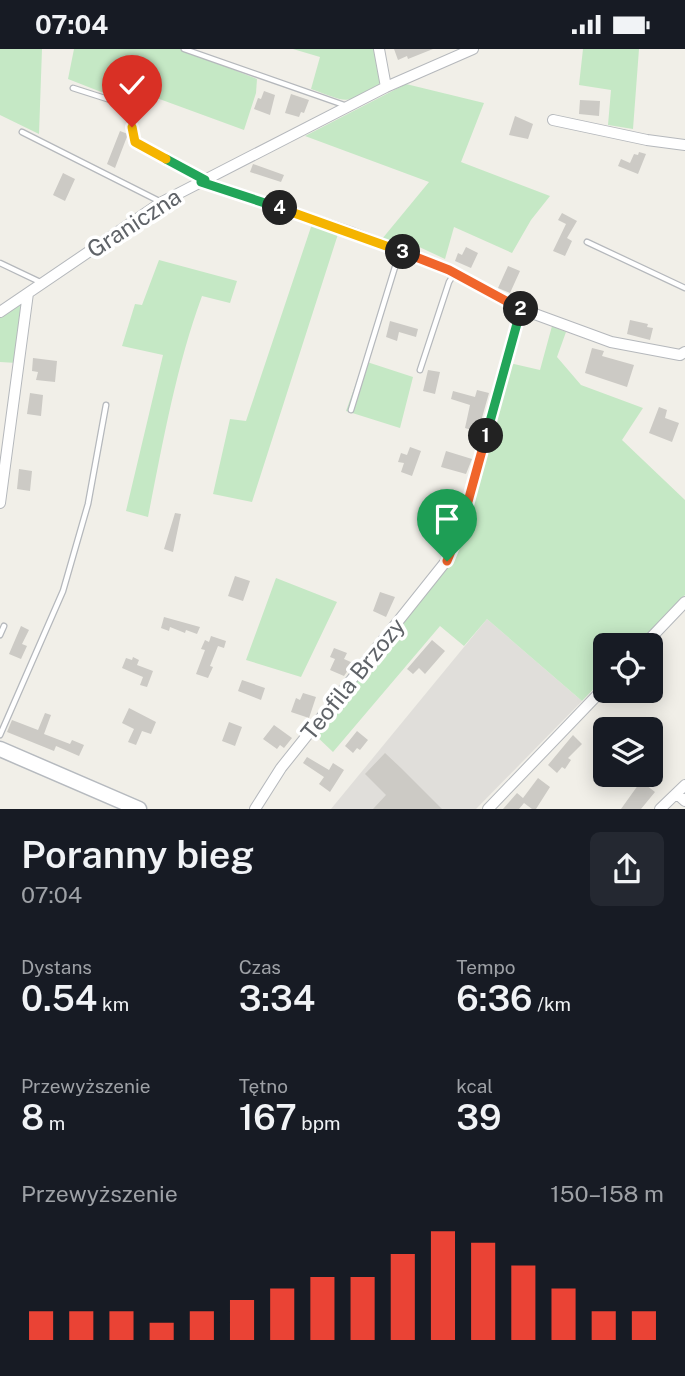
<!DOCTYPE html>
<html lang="pl">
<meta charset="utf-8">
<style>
body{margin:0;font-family:"Public Sans",sans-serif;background:#242831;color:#f1f3f6;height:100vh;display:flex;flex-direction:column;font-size:26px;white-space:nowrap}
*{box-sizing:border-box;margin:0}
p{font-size:23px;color:#9ea1a6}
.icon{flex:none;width:38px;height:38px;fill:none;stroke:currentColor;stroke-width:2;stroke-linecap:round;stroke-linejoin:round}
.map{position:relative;height:760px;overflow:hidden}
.details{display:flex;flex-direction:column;background:#171b24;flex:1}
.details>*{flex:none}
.controls{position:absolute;left:593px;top:584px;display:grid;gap:14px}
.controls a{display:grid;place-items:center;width:70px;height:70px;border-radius:10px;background:#171b24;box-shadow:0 4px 18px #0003;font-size:35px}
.pin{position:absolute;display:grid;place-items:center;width:60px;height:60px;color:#fff;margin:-72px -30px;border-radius:50% 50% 50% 0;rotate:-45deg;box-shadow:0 0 7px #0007}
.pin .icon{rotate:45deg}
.km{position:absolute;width:35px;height:35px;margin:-18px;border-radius:50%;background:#222;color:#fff;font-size:19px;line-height:35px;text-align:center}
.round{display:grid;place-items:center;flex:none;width:74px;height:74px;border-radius:10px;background:#242831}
.summary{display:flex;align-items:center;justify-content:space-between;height:119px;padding:0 21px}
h1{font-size:38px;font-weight:600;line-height:52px}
.stats{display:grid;grid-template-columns:repeat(3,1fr);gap:10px;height:119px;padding:7px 21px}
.stats div{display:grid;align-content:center}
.stats b{font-size:35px;font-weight:600}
.stats small{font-size:19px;font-weight:400}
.stats p{font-size:19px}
.chart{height:196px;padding:14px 21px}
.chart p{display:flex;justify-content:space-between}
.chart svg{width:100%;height:126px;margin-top:7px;stroke:#ea4335;stroke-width:6}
.status{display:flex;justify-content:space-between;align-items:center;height:49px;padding:0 35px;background:#171b24;direction:ltr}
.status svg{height:19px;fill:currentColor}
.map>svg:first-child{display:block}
.industrial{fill:#e0deda}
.green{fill:#c5e8c5}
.building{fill:#cccac5}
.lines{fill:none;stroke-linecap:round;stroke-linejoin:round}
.lane-casing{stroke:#b5b8bc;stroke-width:7}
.street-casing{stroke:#b5b8bc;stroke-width:12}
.secondary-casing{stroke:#b6babf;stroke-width:17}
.lane{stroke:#fff;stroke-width:4.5}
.street{stroke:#fff;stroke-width:10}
.secondary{stroke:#fff;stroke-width:14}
.split-1-casing{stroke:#fff;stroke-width:14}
.split-2-casing{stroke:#fff;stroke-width:14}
.split-3-casing{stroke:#fff;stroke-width:14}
.split-4-casing{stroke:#fff;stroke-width:14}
.split-5-casing{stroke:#fff;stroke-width:14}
.split-6-casing{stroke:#fff;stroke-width:14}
.split-1{stroke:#f0652b;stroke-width:9}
.split-2{stroke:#22a559;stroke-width:9}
.split-3{stroke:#f0652b;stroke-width:9}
.split-4{stroke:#f5b400;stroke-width:9}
.split-5{stroke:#22a559;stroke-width:9}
.split-6{stroke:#f5b400;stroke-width:9}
.labels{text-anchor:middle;stroke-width:7;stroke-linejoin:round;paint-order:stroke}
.street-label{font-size:23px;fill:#5f6368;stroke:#fff}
</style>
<div class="status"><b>07:04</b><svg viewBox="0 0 49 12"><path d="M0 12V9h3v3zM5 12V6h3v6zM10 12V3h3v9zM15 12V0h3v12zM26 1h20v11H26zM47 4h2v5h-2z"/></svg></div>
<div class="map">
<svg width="685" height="760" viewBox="0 0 685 760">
<rect width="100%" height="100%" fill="#f1efe8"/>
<path class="industrial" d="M487 570 582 652 476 760H331Z"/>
<path class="green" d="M0 0H42L39 85 0 66Z
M74 0H180L257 30 256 44 244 81 143 44 137 57 68 30Z
M293 0H374L381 31 379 36C344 57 348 53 311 40L320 8Z
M583 0H639L633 80 608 76 611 41 579 36Z
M406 35 484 54 461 113 550 147 531 171 512 204 454 178 445 210 400 189 397 197 382 190 429 133 305 87Z
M313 172 339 182 252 453 213 445 230 370 246 372Z
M159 211 237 232 230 254 202 247C176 318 163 393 148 468L126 462 163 306 122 297 135 255 142 256Z
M21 254 24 256 17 314 0 313V268Z
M552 277 566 283 557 308 581 336 643 359 622 391 685 451V546L636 597H606L605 628 582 652 487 570 464 597 440 577 333 703 313 684 448 518 466 477 509 317 514 315 540 321Z
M364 312 413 328 400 379 346 362Z
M276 529 337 553 301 628 246 611Z"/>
<path class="building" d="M394 0H433L408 10 407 7 398 11Z
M264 42 275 46 270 66 254 60 258 49 261 50Z
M291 45 309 51 304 64 301 63 299 68 285 64Z
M580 51 600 52 599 67 579 65Z
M515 67 533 75 528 90 509 86Z
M120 82 128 85 115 119 107 115Z
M639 103 646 105 638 125 618 117 621 110 630 114 634 105 638 106Z
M253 115 284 126 281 133 250 123Z
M63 124 75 130 65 152 53 146Z
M562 164 577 172 567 189 572 192 565 207 553 202 566 175 558 171Z
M466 198 478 204 471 219 455 212 458 204 462 206Z
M508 217 520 222 510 244 498 239Z
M630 271 648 275 647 278 653 279 650 291 627 285Z
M390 272 418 280 416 288 399 283 397 292 386 288Z
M592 299 604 302 602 307 634 316 627 338 585 324Z
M33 309 57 312 55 333 36 331 38 323 32 322Z
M428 321 440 323 435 345 423 342Z
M477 341 489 344 478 383 465 379 470 356 451 350 453 342 475 348Z
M30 344 43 346 41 367 27 365Z
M659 358 667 361 665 369 679 374 672 393 649 384Z
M410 398 421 402 412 427 401 423 404 414 398 413 401 404 407 406Z
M446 402 472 410 466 425 441 418Z
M19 420 32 422 30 442 17 440Z
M175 464 181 465 173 503 164 500Z
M235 527 250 532 243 552 228 547Z
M380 543 395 548 386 568 373 562Z
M164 568 200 578 197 585 186 581 185 584 170 578 169 582 161 579Z
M21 577 29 581 22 595 27 597 21 610 9 605Z
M211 587 226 592 224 599 218 597 210 617 213 618 208 629 196 625 205 601 201 600 205 591 209 593Z
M432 591 445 602 425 625 419 619 413 625 407 620Z
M334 599 347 604 344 610 353 614 344 627 330 621 335 610 330 608Z
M133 608 139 611 137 616 153 622 147 638 140 636 143 628 122 619 126 609 132 611Z
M242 631 265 639 261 651 238 642Z
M303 644 316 648 309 669 291 663 296 649 300 651Z
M129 659 156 673 151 685 142 682 136 696 128 693 134 680 122 674Z
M45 664 51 666 44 685 70 695 72 691 84 696 79 707 56 697 54 702 7 683 12 671 38 681Z
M229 673 242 678 235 697 222 692Z
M274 676 292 689 284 699 280 696 277 700 263 690Z
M357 682 368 691 360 701 357 699 353 704 345 697Z
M573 686 582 695 568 709 571 711 565 720 562 718 557 724 548 716Z
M385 704 401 719 442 760H373L386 746 365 725Z
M307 708 329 721 333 714 344 721 330 743 319 735 324 728 303 714Z
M538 729 550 738 536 760H532L524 754 519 760H503L517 744 523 749Z
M641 732 655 743 641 760H621Z"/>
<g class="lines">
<g class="lane-casing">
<path id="lane" d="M184 0 347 57
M73 39 120 54 127 59 135 93 204 130
M22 83 159 152
M587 193 685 239
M0 214 40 233
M420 321 449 233 454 225
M351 361 395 218 404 205
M0 586 4 577
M0 686 63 542 88 455 106 356"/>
</g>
<g class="street-casing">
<path id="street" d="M379 0 386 38
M553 71 647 91 685 96
M201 133 353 184 405 204 449 221 521 260 611 293 680 306 685 303
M0 263 162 153 386 38 473 0
M0 454 28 244
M643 597 685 553
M677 745 685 752
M255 760 281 719 447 511 461 478 521 260
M488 760 606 637
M660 760 685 736"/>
</g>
<g class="secondary-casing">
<path id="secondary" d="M0 700 139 760"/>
</g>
<use href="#lane" class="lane"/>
<use href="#street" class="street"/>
<use href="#secondary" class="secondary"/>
</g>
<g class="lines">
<g class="split-1-casing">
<path id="split-1" d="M447 512 461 478 486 387"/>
</g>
<g class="split-2-casing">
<path id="split-2" d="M486 387 521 260"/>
</g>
<g class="split-3-casing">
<path id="split-3" d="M403 203 449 221 521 260"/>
</g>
<g class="split-4-casing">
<path id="split-4" d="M280 159 403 203"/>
</g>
<g class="split-5-casing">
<path id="split-5" d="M166 110 205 131 201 133 280 159"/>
</g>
<g class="split-6-casing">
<path id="split-6" d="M132 78 135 93 166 110"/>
</g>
<use href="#split-1" class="split-1"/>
<use href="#split-2" class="split-2"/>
<use href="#split-3" class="split-3"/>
<use href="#split-4" class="split-4"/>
<use href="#split-5" class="split-5"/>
<use href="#split-6" class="split-6"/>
</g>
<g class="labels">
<g class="street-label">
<text transform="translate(134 174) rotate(-33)" y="8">Graniczna</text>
<text transform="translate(353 630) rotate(-51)" y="8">Teofila Brzozy</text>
</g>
</g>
</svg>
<div class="controls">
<a><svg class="icon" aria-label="locate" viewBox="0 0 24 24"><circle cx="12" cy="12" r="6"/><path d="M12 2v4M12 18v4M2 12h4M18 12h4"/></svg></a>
<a><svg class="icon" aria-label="layers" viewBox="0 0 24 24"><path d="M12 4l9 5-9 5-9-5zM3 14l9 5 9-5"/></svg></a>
</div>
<div class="pin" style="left:447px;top:512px;background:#1e9e55"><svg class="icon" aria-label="arrive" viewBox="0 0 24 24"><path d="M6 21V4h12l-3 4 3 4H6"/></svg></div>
<div class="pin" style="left:132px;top:78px;background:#d93025"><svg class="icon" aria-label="check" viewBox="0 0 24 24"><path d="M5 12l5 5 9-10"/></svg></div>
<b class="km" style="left:486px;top:387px">1</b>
<b class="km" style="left:521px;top:260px">2</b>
<b class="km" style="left:403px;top:203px">3</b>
<b class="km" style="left:280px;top:159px">4</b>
</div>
<section class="details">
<div class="summary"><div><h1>Poranny bieg</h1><p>07:04</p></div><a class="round"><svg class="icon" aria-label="share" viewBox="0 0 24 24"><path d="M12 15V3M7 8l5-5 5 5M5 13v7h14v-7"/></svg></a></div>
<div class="stats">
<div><p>Dystans</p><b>0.54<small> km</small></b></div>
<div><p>Czas</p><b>3:34</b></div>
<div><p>Tempo</p><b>6:36<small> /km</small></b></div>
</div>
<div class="stats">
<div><p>Przewyższenie</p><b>8<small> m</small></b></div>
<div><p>Tętno</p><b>167<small> bpm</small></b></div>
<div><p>kcal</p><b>39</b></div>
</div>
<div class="chart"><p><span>Przewyższenie</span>150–158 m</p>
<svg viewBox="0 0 160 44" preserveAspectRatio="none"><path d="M5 44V34M15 44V34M25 44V34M35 44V38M45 44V34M55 44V30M65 44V26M75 44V22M85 44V22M95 44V14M105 44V6M115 44V10M125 44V18M135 44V26M145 44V34M155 44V34"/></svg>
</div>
</section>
